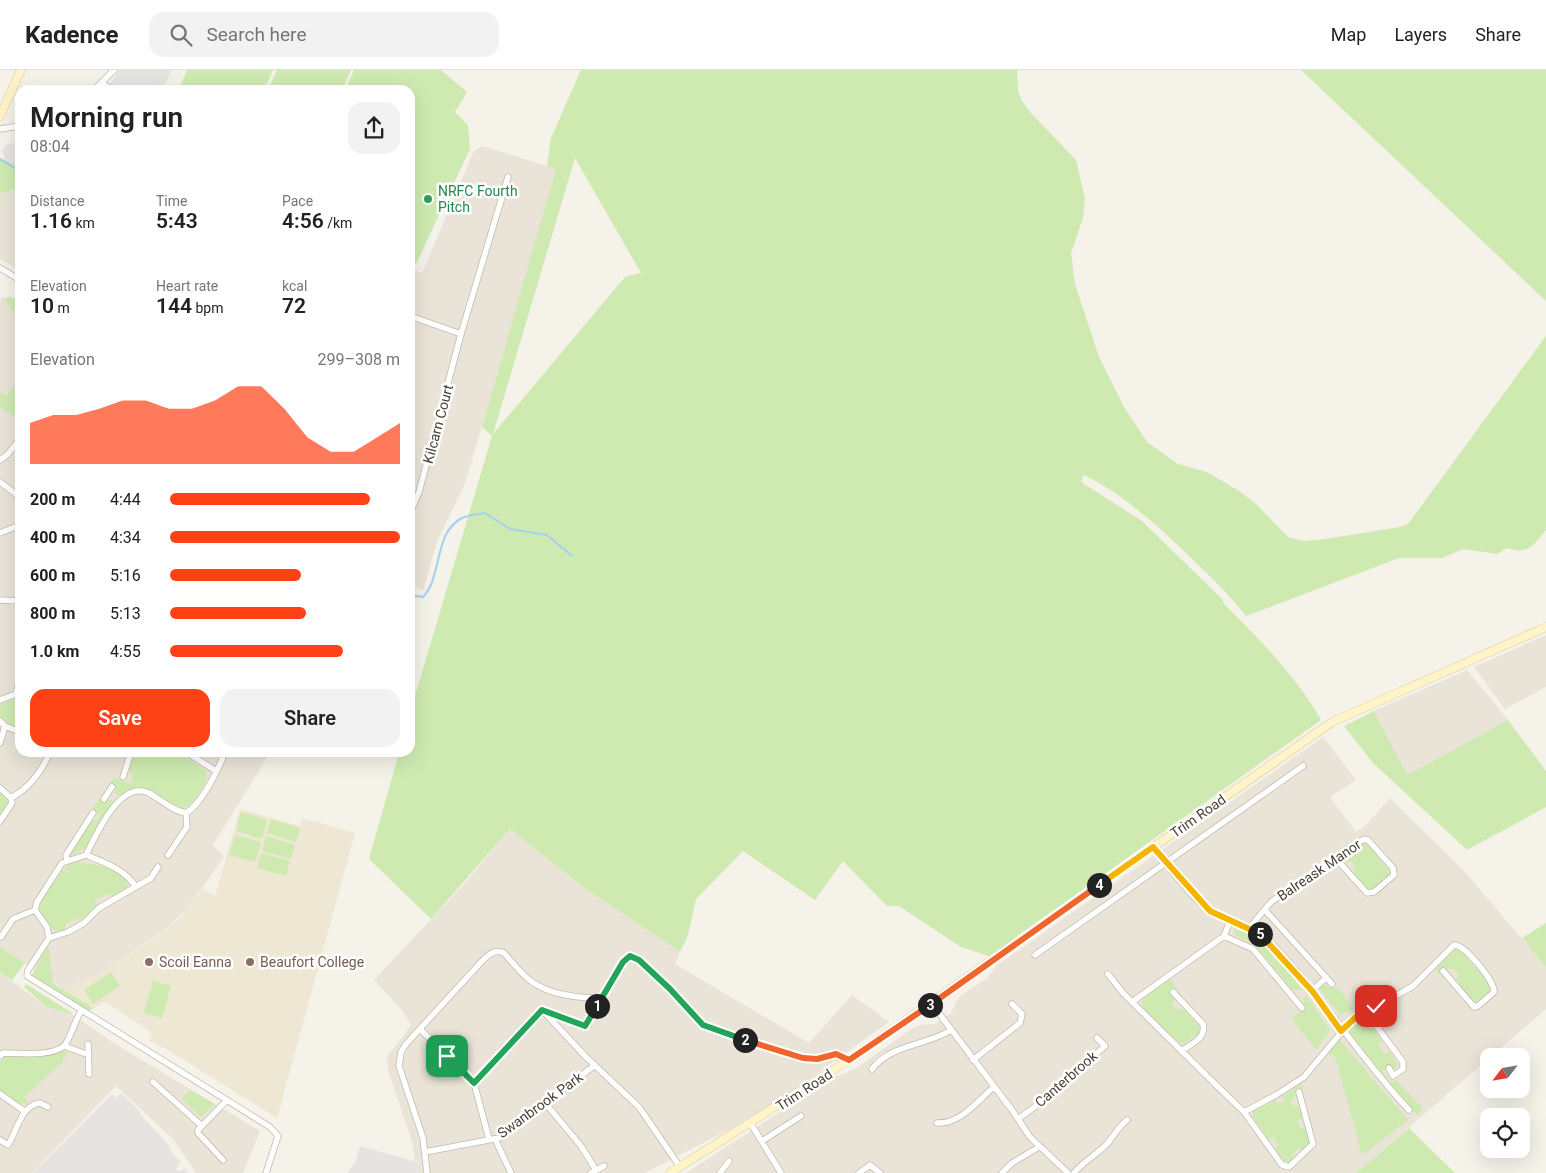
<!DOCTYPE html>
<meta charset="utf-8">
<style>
body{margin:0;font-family:Roboto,sans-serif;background:#f2f2f2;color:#222;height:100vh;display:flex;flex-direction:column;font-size:19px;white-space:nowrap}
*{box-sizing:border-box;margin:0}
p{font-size:16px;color:#767676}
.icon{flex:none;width:28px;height:28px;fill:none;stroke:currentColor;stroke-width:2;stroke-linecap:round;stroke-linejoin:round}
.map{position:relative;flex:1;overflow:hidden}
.drawer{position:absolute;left:15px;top:15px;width:400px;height:672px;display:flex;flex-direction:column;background:#fff;border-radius:15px;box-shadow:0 5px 20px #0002}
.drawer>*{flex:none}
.needle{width:32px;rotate:239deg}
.fabs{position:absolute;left:1480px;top:978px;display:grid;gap:10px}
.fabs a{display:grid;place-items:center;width:50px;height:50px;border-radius:10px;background:#fff;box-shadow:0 5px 20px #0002;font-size:25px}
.pin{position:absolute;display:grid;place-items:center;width:42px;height:42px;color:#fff;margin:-21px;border-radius:10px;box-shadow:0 2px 8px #0006}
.km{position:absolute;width:25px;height:25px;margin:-12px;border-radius:50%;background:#222;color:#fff;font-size:14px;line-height:25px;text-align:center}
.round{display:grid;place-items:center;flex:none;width:52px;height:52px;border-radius:15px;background:#f2f2f2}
.overview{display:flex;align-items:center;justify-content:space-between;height:85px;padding:0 15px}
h1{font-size:28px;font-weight:600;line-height:38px}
.metrics{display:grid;grid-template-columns:repeat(3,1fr);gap:8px;height:85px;padding:5px 15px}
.metrics div{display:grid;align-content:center}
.metrics b{font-size:21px;font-weight:600}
.metrics small{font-size:14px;font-weight:400}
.metrics p{font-size:14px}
.chart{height:140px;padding:10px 15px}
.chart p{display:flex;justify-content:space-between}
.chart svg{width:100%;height:90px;margin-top:5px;fill:#ff4216;opacity:.7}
.primary-button{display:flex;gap:10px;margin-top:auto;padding:10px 15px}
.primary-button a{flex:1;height:58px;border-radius:15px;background:#ff4216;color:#fff;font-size:20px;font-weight:600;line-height:58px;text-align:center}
.primary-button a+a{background:#f2f2f2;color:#222}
ul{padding:0 15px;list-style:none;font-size:16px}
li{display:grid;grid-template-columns:80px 60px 1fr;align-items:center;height:38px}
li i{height:12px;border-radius:6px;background:#ff4216}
header{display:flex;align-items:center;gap:30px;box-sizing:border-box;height:70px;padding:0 25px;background:#fff;border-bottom:1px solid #e0e0e0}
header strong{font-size:24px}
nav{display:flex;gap:28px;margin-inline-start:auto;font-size:18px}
.search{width:350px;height:45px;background:#f2f2f2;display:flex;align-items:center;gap:12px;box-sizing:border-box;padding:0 18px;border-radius:15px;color:#767676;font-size:19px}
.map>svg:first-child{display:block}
.residential{fill:#e9e4d7}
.education{fill:#eee7d3}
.green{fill:#ceeab1;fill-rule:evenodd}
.parking{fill:#e6e4e1}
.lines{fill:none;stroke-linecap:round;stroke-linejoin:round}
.stream{stroke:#a5d0f2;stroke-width:2}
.minor-casing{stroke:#c1baab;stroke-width:7}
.secondary-casing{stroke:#d6c798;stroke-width:9}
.minor{stroke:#fff;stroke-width:5.5}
.secondary{stroke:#fff4c9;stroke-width:8}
.split-1-casing{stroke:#fff;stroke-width:10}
.split-2-casing{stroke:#fff;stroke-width:10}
.split-3-casing{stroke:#fff;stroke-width:10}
.split-4-casing{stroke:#fff;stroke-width:10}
.split-5-casing{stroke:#fff;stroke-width:10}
.split-6-casing{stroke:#fff;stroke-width:10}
.split-1{stroke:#22a559;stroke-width:6}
.split-2{stroke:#22a559;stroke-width:6}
.split-3{stroke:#f0652b;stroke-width:6}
.split-4{stroke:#f0652b;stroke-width:6}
.split-5{stroke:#f5b400;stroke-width:6}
.split-6{stroke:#f5b400;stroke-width:6}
.leisure-dot{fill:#2e9e5b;stroke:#fff;stroke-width:2}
.education-dot{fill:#8d6e63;stroke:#fff;stroke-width:2}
.labels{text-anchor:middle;stroke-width:5;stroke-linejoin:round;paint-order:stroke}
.leisure-label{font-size:14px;fill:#27864d;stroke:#fff;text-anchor:start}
.street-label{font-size:14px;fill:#494337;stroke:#fff}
.education-label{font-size:14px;fill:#785e54;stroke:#fff;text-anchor:start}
</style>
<header>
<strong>Kadence</strong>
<div class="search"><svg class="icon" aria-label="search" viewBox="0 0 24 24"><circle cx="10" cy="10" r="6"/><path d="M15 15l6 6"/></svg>Search here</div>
<nav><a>Map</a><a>Layers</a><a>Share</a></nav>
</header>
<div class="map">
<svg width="1546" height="1103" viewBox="0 0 1546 1103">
<rect width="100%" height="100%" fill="#f5f2e9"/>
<path class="residential" d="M482 76 557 99 465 414 438 469 423 521 410 514V198L422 203 474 81Z
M15 119 20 121V201L0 189V124Z
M4 227 20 253V309L6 326 0 321V229Z
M0 338 20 350V682L270 683 213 775 224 787 187 839 167 858 100 904 64 919 0 877Z
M1546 565V617L1505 639 1474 597Z
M1467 600 1508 650 1407 705 1374 641Z
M1323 667 1356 710 1330 727 1356 762 1365 756 1390 728 1466 803 1546 897V939L1356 1103H686L837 1005 839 1006 858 997 911 959 920 955 935 954 951 943 959 927 987 908 996 896Z
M510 759 583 817 680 882 675 894 809 973 852 925 889 952 801 1015 730 1059 645 1103H416L419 1092 415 1091 412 1071 388 1000 387 987 411 955 403 941 374 910 465 813Z
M0 902 47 937 72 944 115 974 260 1061 243 1103H196L174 1070 116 1016 32 1103H0Z"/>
<path class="education" d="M240 739 300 756 302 748 355 763 277 1048 168 980 150 971 152 963 109 934 103 932 95 938 64 919 100 904 153 869 179 849 203 819 215 826Z"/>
<path class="green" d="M187 0H273L264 20H179Z
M277 0H351L342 20H268Z
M354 0H441L467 22 455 42 468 55 470 79 416 194 410 193V20H345Z
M581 0H1017L1018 21 1022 31 1031 43 1076 90 1085 128 1083 148 1071 183 1075 214 1099 287 1124 337 1147 372 1178 394 1207 402 1239 421 1255 433 1288 467 1304 471 1325 469 1400 457 1408 454 1546 266V460C1533 476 1528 485 1507 478L1497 484 1463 479 1442 488H1399L1246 546C1229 524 1210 506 1190 487 1158 456 1125 425 1084 405L1081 412 1142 451 1222 529 1224 534C1260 570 1296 606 1321 650L989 886 961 877 899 836H887L843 791 815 830 743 781 696 829 688 865 680 882 583 817 510 759 431 849 369 789 399 683 410 682V643L492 366 482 357 556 99 547 96 551 68ZM575 88 641 203 625 207 493 364Z
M1301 0H1546V231Z
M0 88 20 96V121L15 119 0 124Z
M9 227 20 229V253L5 229Z
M20 309V350L0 338V321L6 326Z
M10 630H20V658L10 655 0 646V636Z
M1374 641 1407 705 1508 650 1546 701V737L1467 780 1373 693 1344 656Z
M133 683H178L205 700 207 708C202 720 194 736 181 738L143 718H135L118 726 115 723 116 717 109 714 113 708 131 713 133 708 129 699Z
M0 722 9 729V734L0 747Z
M99 729 105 732 111 729 114 732 86 778 71 786 70 783 92 751 97 750 101 745 92 739Z
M241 742 267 750 262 769 236 761Z
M271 749 300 758 296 772 267 763Z
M235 765 261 772 255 792 229 785Z
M266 766 295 775 291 789 262 781Z
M1362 773 1367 774 1390 801V805L1374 819H1368L1353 803 1355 796 1351 791 1344 792 1340 788Z
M261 783 290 791 286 806 257 798Z
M73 792 105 796 126 809 127 818 113 827 110 823 95 830 97 835 80 851 77 848 66 854 65 860 56 861C50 857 41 848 40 840 38 829 63 796 73 792Z
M1546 853V897L1522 868Z
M1234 859C1262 863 1286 899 1302 920H1293L1253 873 1235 865Z
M48 875 53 913 94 938 89 941 32 905Z
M0 877 25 893 12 910 0 902Z
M1455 879H1459L1490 914V921L1476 932C1468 930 1458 917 1456 909L1459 905 1454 899H1445L1439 905 1435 900Z
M111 902 120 916 93 934 84 920Z
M1169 909 1177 917 1171 924 1174 928 1173 936 1177 940 1184 939 1201 959 1200 963 1184 973 1178 972 1142 937 1143 928Z
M153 911 171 916 162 948 144 943Z
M26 914 72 943V944L47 937 24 917Z
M1324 915 1339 919 1354 939 1340 945 1319 918Z
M1306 925 1330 960 1316 980 1291 948 1305 938 1303 929Z
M1364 949 1382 971 1378 974 1385 984 1390 981 1398 995 1392 1000 1389 996 1383 1001 1391 1013 1396 1010 1423 1039 1417 1045 1387 1013 1347 960 1359 950Z
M1339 969 1408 1050 1362 1085 1335 986 1328 984Z
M63 981 68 982 62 993 24 1027 28 1033 26 1034 18 1033 0 1021V993L4 987 41 986Z
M1302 1013 1303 1020 1296 1022V1025L1291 1031 1292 1036H1297L1301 1039 1303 1048 1298 1050 1300 1059 1306 1058 1310 1073 1303 1082 1299 1078 1292 1085 1296 1089 1289 1094 1282 1089 1275 1078 1279 1075 1273 1067 1269 1070 1253 1047V1041L1276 1030 1278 1034 1285 1031 1283 1026Z
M190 1020 215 1034 201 1047 182 1029Z
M1409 1058 1455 1103H1356Z"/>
<path class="parking" d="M119 0H172L164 16 159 14 157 18 161 20H116L109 16Z
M20 70V96L5 90 2 80 5 76Z
M121 1023 141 1042 140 1044 170 1076 169 1079 181 1092 175 1100 181 1101 185 1098 188 1103H33L112 1024 116 1028Z
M360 1076 420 1093 417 1103H347L355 1093Z"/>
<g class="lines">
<path class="stream" d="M0 89 20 101
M410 525 423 527C443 506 433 463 462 448 468 445 478 444 485 443L510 459 547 465 572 486"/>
<g class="minor-casing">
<path id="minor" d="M102 13 113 20
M94 20 114 0
M0 59 20 56
M0 198 20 210
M410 246 461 264
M0 390 7 385 20 369
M0 412 20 427
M410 443 419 422 461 264 508 107
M0 463 20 455
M0 530 19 531
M16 624 20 609
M0 630 16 624 20 626
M0 651 5 656 20 662
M0 673 5 656
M186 682 216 701
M123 707 131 682
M0 718 11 728 12 733 0 751
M11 728C29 718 42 701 50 682
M104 729 112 717
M1153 777C1168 795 1193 831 1212 842 1229 853 1251 854 1266 868 1319 921 1358 986 1409 1040
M168 785 187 757 186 743C201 735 219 698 225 682
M67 791 66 785 93 743
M158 797 151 808 99 838 84 853 68 862 49 868 28 900 27 906 270 1057 278 1066 266 1103
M136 817C124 799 106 793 86 785 96 765 120 709 149 723 161 730 173 741 186 743
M1265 840 1332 914
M1250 857 1271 832 1364 769 1368 770 1393 798 1394 805 1374 822 1367 823 1339 792
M1224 866 1253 879 1302 938
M1 867 13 849 35 840
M49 868 47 857 35 840 37 832 62 793 86 785
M1035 885 1303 696
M1108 904 1123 923 1206 1005
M1317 916 1326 908
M1173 922 1203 954C1207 968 1191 974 1181 981
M1132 932 1224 866 1230 851
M932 934 1012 1040 1030 1067 1068 1103
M542 939 585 956 623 891 629 886C663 902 682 943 711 959L803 988C823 990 830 982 849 990
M543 941 587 988 639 1037 680 1097
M1366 942 1403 992V999L1393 1006 1389 998
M421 960 474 1013 489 1069
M88 974 89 1004
M64 976 89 985
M0 986 3 983C18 983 51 987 64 976 70 970 75 950 81 941
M973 990 1020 953 1022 944 1012 934
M872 999C891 974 926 976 951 960
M1209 1008 1244 1042 1282 1095 1289 1097 1313 1074 1299 1022
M153 1012 201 1055
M474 1013 542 939
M0 1024 24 1041
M546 1034 581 1076 596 1100
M1244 1042 1276 1025 1304 1007 1350 952 1413 916 1454 875C1464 874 1495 911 1494 922L1478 936 1474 937 1443 901
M1018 1049 1044 1030 1105 976 1097 968
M937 1053C961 1054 976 1032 994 1017
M751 1054 781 1103
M495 1069 511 1103
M0 1070 8 1075C17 1061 21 1035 40 1033L48 1037
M762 1071 801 1046
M425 1082 499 1068 595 995
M223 1090 198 1063V1060L227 1030
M427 1103 423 1068 399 996 401 982 406 974 484 889C491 883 495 879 504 883 512 892 521 904 531 911 549 925 580 928 602 928
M591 1103 604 1096
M720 1103 729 1091
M859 1103 870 1095 880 1103
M1002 1103 1012 1093 1039 1077
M1074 1103C1084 1091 1096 1085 1107 1074 1114 1066 1118 1057 1127 1050"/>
</g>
<g class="secondary-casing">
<path id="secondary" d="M0 46 21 0
M670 1103 849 990 1332 652 1546 557"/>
</g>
<use href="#minor" class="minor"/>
<use href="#secondary" class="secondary"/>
</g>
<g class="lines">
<g class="split-1-casing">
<path id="split-1" d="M447 986 474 1013 542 940 585 956 597 936"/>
</g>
<g class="split-2-casing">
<path id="split-2" d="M597 936 623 892 630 886 639 890 670 919 703 955 745 970"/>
</g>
<g class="split-3-casing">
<path id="split-3" d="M745 970 803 988 817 989 836 984 849 990 930 935"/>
</g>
<g class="split-4-casing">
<path id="split-4" d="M930 935 1099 815"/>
</g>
<g class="split-5-casing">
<path id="split-5" d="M1099 815 1153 777 1210 841 1260 864"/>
</g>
<g class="split-6-casing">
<path id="split-6" d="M1260 864 1313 922 1341 961 1356 947 1376 936"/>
</g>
<use href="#split-1" class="split-1"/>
<use href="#split-2" class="split-2"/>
<use href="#split-3" class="split-3"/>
<use href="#split-4" class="split-4"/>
<use href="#split-5" class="split-5"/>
<use href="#split-6" class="split-6"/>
</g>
<circle class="leisure-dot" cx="428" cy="129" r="5"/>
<g class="education-dot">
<circle cx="149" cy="892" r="5"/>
<circle cx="250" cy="892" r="5"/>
</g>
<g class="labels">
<g class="leisure-label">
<text x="438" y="126">NRFC Fourth<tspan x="438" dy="16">Pitch</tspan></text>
</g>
<g class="street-label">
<text transform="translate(438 354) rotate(-75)" y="5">Kilcarn Court</text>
<text transform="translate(1198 746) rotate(-35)" y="5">Trim Road</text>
<text transform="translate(1319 800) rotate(-34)" y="5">Balreask Manor</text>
<text transform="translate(1066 1009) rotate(-41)" y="5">Canterbrook</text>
<text transform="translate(804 1020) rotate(-33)" y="5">Trim Road</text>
<text transform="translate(540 1035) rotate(-36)" y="5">Swanbrook Park</text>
</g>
<g class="education-label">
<text x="159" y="897">Scoil Eanna</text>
<text x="260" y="897">Beaufort College</text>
</g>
</g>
</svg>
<div class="fabs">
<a><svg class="needle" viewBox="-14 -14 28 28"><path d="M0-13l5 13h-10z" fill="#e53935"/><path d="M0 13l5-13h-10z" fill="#767676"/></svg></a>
<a><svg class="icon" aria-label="locate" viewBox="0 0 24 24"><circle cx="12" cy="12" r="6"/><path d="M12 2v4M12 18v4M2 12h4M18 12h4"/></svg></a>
</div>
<div class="pin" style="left:447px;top:986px;background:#1e9e55"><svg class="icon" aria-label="arrive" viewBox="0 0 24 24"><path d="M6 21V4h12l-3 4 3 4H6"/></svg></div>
<div class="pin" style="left:1376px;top:936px;background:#d93025"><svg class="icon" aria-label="check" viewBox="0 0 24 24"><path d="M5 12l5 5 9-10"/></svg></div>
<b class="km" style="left:597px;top:936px">1</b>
<b class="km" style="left:745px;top:970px">2</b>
<b class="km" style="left:930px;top:935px">3</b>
<b class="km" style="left:1099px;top:815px">4</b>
<b class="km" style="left:1260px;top:864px">5</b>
<section class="drawer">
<div class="overview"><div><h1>Morning run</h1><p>08:04</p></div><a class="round"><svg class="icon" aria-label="share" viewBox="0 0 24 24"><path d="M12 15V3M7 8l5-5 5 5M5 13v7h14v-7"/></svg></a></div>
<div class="metrics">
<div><p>Distance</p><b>1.16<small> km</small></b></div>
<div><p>Time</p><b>5:43</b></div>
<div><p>Pace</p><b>4:56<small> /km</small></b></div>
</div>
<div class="metrics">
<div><p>Elevation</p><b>10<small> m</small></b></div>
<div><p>Heart rate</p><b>144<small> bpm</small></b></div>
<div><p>kcal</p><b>72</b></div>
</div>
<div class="chart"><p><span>Elevation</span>299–308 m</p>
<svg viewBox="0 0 160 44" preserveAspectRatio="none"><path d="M0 44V24L10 20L20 20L30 17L40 13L50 13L60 17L70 17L80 13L90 6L100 6L110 17L120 31L130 38L140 38L150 31L160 24V44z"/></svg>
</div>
<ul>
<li><b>200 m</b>4:44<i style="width:87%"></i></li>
<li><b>400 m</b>4:34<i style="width:100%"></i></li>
<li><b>600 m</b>5:16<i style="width:57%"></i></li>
<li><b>800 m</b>5:13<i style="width:59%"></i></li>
<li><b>1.0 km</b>4:55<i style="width:75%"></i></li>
</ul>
<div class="primary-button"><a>Save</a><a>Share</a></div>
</section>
</div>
